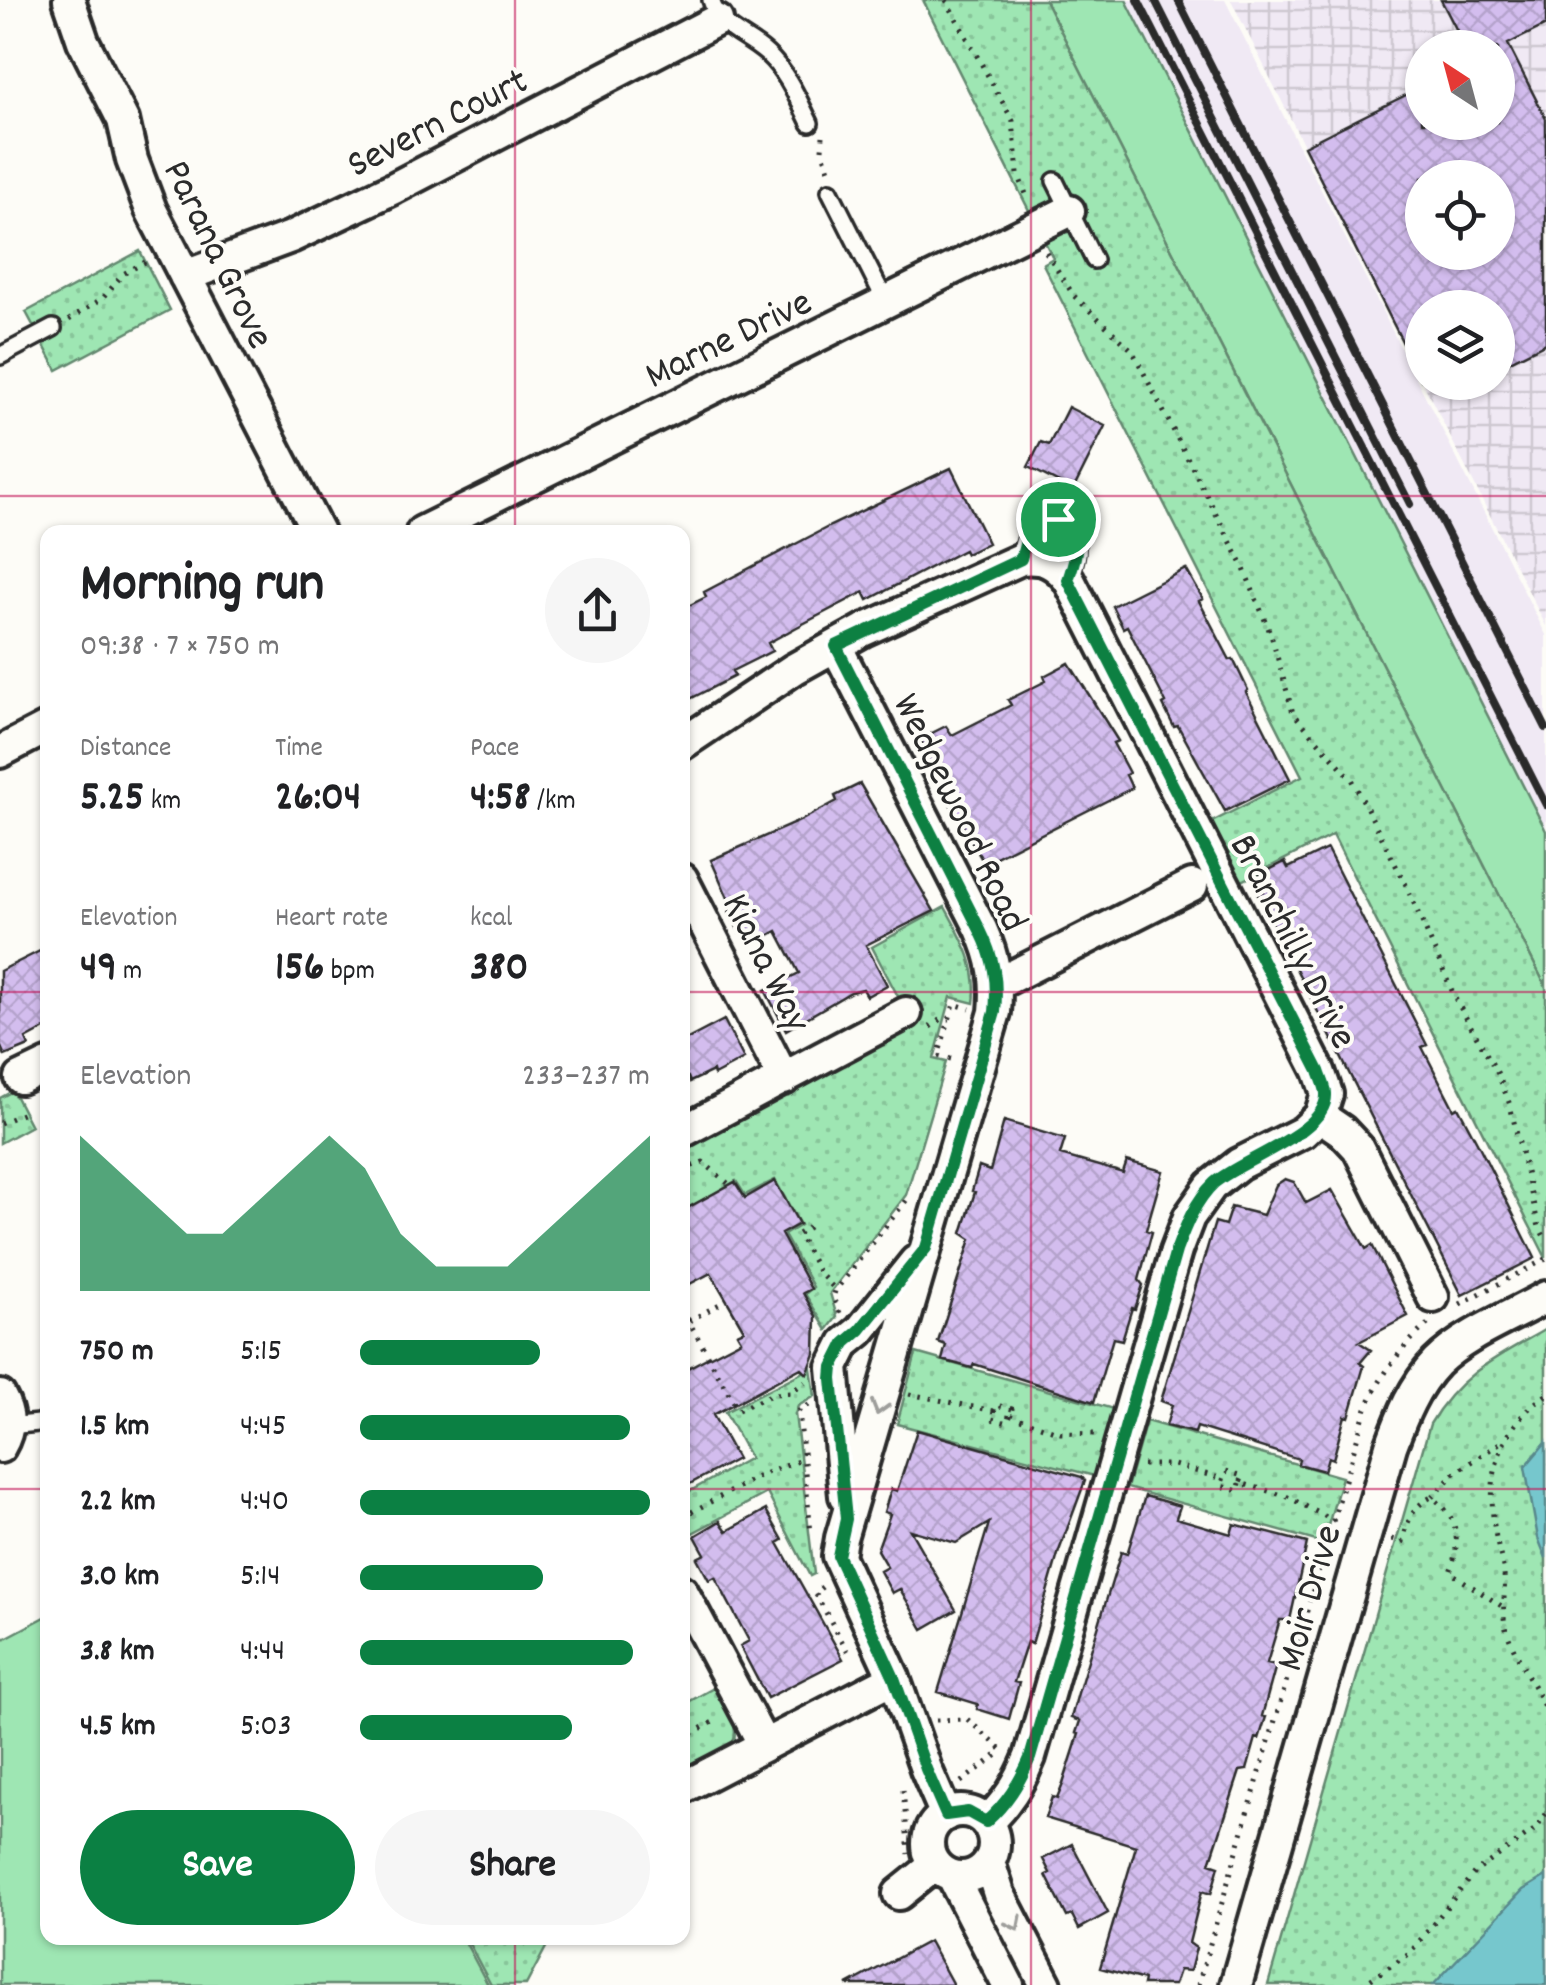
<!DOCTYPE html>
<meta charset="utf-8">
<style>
body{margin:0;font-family:Dekko,sans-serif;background:#f6f6f6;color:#202124;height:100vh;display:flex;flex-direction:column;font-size:38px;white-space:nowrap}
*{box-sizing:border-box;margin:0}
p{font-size:32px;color:#757577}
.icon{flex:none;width:55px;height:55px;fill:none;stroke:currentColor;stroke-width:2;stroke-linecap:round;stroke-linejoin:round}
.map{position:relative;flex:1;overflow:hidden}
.panel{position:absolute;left:40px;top:525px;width:650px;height:1420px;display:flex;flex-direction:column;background:#fff;border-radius:20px;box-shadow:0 2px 8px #0004}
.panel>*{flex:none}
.needle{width:65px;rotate:324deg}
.fabs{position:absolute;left:1405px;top:30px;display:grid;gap:20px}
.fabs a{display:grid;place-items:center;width:110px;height:110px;border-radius:50%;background:#fff;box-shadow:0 2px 8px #0004;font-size:50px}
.pin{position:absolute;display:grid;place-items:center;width:85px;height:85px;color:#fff;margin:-42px;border:5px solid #fff;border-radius:50%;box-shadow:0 2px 10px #0007}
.round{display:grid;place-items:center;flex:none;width:105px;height:105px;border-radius:52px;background:#f6f6f6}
.summary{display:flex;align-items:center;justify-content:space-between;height:170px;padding:0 40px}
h1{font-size:55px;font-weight:700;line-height:75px}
.figures{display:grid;grid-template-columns:repeat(3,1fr);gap:15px;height:170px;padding:10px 40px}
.figures div{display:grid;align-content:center}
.figures b{font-size:42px;font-weight:700}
.figures small{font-size:28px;font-weight:400}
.figures p{font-size:28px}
.chart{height:280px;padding:20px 40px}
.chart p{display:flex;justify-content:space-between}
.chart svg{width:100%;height:180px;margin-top:10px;fill:#0b8043;opacity:.7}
.button{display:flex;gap:20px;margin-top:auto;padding:20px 40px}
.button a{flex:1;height:115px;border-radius:60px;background:#0b8043;color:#fff;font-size:40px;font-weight:700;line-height:115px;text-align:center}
.button a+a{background:#f6f6f6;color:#202124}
ul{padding:0 40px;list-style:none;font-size:32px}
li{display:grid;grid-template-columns:160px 120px 1fr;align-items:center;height:75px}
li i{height:25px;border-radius:12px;background:#0b8043}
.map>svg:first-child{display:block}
.built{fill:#f0e9f4}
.industrial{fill:url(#industrial-grid);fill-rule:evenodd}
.green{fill:#9ee6b3;stroke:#64886f;stroke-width:2.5}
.park{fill:url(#park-dots);stroke:#64886f;stroke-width:2.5}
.water{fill:#76c7cd;stroke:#58898c;stroke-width:2.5}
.building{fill:url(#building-cross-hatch);stroke:#2b2b2b;stroke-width:2.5;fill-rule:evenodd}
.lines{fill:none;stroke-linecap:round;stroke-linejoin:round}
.lane-casing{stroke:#2b2b2b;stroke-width:22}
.street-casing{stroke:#2b2b2b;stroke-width:38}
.path{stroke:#2b2b2b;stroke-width:5;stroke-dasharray:2.5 8;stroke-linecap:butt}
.lane{stroke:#fdfcf7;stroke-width:15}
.street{stroke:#fdfcf7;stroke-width:30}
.rail{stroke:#2b2b2b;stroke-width:8}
.oneway{stroke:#9e9e9b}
.route-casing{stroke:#fff;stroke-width:20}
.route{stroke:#0b8043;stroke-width:12}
.grid{fill:none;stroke:#c2185b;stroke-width:2.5;stroke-opacity:0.55}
.labels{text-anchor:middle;stroke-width:8;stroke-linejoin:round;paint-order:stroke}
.street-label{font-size:40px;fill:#2b2b2b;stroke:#fdfcf7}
</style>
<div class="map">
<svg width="1546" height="1985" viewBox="0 0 1546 1985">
<defs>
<pattern id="industrial-grid" width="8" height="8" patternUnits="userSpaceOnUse" patternTransform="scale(2.5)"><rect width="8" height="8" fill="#f0e9f4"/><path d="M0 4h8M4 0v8" fill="none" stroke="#cec8d1"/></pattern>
<pattern id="park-dots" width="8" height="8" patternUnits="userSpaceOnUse" patternTransform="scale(2.5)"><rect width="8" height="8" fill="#9ee6b3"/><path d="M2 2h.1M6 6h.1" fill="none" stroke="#88c59a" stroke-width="1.8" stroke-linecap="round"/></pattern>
<pattern id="building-cross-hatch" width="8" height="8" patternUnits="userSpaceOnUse" patternTransform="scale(2.5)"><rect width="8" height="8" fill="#d3bdee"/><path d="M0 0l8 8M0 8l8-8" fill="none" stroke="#b5a3cc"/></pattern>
</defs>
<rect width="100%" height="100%" fill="#fdfcf7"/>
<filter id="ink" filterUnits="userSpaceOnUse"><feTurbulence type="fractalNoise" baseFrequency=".01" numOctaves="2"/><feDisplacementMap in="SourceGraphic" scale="20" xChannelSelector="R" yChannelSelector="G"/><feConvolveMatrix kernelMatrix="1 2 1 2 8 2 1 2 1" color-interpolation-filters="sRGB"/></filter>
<g filter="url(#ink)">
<path class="built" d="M1126 0H1225L1546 635V831Z"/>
<path class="industrial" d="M1231 0H1546V626L1423 383 1498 382V308H1422V381ZM1422 48H1498V122H1422ZM1422 178H1498V252H1422Z"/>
<path class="green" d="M1045 0H1126L1546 831V987Z
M47 1616 48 1938H463L488 1985H0V1641Z"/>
<path class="park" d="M923 0H1045L1546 987V1258L1333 835 1236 884 1206 825 1302 776 1043 264 1053 258Z
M140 251 170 310 57 370 26 312Z
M945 907C962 938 979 966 974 1003L951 997 934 1059 946 1062 906 1195 830 1293 837 1317 827 1330 805 1294 813 1287 784 1235 800 1225 775 1180 745 1195 736 1181 683 1211V1147L912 1023 872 947Z
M13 1091 31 1126 0 1143V1098Z
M1546 1329V1985H1268L1430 1424C1460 1373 1497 1357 1546 1329Z
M916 1353 1117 1410 1098 1477 897 1424Z
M811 1368 815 1396 798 1406 795 1414 814 1574 810 1576 767 1493 683 1538V1495L750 1458 725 1412Z
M1146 1421 1342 1477 1323 1543 1127 1488Z
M719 1685C747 1747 740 1746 683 1776V1705Z
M466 1938H551L526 1985H491Z"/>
<path class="water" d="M1546 1442V1558L1538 1538 1525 1467Z
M1546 1876V1985H1433L1523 1890Z"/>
<path class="building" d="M1441 0H1546V25L1508 44 1546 119V343L1498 367V308H1422V381L1304 146 1422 87V122H1498V48H1466ZM1422 178H1498V252H1422Z
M1068 407 1105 426 1073 490 1028 467 1041 442 1049 445Z
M951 468 988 543 966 554 964 550 868 600 864 592 797 627 768 643 772 651 732 671 735 676 682 703V609L706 597 704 592 830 526Z
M1186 569 1203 599 1199 601 1230 660 1233 659 1248 690 1246 692 1290 779 1225 811 1178 726 1174 727 1163 705 1166 703 1127 626 1123 628 1112 606Z
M1069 663 1118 741 1113 743 1129 773 1126 775 1132 788 984 863 937 781 933 783 923 761 930 757 920 739 946 726 952 735 1011 705 1008 700 1046 681 1044 676Z
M860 784 934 911 866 945 887 985 867 996 863 989 851 992 786 1030 765 990 799 973 777 931 754 943 747 930 740 933 729 912 733 909 711 860 802 820 837 801 835 796Z
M1327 849 1427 1045 1422 1047 1454 1109 1458 1107 1479 1146 1535 1258 1462 1295 1258 894 1264 891 1257 876 1285 862 1288 868Z
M48 947V1027L26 1039 29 1046 5 1056 0 1045V971Z
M724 1020 744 1059 714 1075 713 1071 690 1082 688 1077 682 1079V1042Z
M1004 1121 1065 1139 1060 1155 1123 1173 1127 1161 1163 1171 1146 1230 1152 1232 1139 1280 1143 1285 1135 1309 1132 1308 1122 1340 1113 1338 1094 1402 974 1364 972 1368 942 1360 946 1345 938 1342 971 1239 962 1233 975 1192 972 1191 979 1167 990 1171Z
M1285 1179 1294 1182 1306 1203 1332 1190 1366 1249 1372 1245 1408 1316 1359 1342 1371 1350 1360 1363 1364 1366 1349 1417 1345 1416 1333 1459 1328 1457 1324 1471 1298 1464 1299 1459 1197 1427 1195 1433 1166 1426 1172 1405 1161 1401 1215 1222 1225 1225 1231 1207 1263 1215 1276 1185Z
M775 1181 799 1224 781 1234 811 1289 803 1293 816 1316 815 1354 807 1374 801 1368 713 1415 737 1459 682 1488V1371L741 1340 737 1333 744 1330 711 1273 682 1288V1211L735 1182 745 1198Z
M917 1430 1082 1477 1085 1481 1059 1551 1032 1644 1027 1642 1014 1682 1019 1683 1009 1719 977 1709 978 1704 938 1692 989 1523 956 1543 910 1530 956 1610 923 1629 900 1589 892 1593 880 1571 887 1567 877 1550 890 1514 884 1512 891 1489 897 1491Z
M1145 1496 1180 1506 1176 1518 1231 1534 1234 1524 1307 1543 1290 1620H1280L1267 1663 1276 1665 1262 1716 1266 1717 1259 1739 1256 1738 1247 1770 1240 1771 1210 1863 1219 1866 1211 1894 1202 1891 1189 1943 1196 1948 1190 1971 1179 1970 1174 1985H1143L1144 1980 1100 1968 1136 1846 1045 1818 1052 1797 1057 1799 1063 1784 1079 1734 1076 1733 1080 1721 1071 1718 1078 1693 1121 1552 1127 1554Z
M766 1510 783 1540 778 1543 843 1659 767 1698 740 1646 749 1641 715 1577 709 1580 697 1558 705 1554 695 1536 720 1521 727 1531Z
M1072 1844 1108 1913 1079 1929 1072 1915 1067 1917 1046 1875 1050 1873 1043 1859Z
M929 1941 953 1985H847Z"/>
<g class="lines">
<g class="lane-casing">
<path id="lane" d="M711 0C721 32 744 33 767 54 787 72 798 99 810 123
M1055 181 1094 260
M830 191 886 302
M0 356 53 328
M1021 559 1028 534 1040 520 1058 519C1083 539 1077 552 1069 579
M9 1426 48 1422"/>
</g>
<g class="street-casing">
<path id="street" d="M69 0 83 41 123 120 132 160 151 210 318 532
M185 276 291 237 394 188 717 20
M422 532 1069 211
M836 646 981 929C994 958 998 981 995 1012L841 1538 838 1556 894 1678 926 1769 946 1815
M682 744 794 669 864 630 1021 559C1044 557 1055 562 1069 580L1319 1071 1327 1094 1320 1116 1303 1132 1239 1164 1211 1186 1189 1217 1176 1251 1030 1757C1019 1784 1007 1803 986 1823
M0 752 48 727
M682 879 784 1079
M997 984 1192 885
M21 1078 48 1065
M1320 1116 1342 1131 1358 1148 1433 1297
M682 1132 906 1013
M0 1396C10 1414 11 1428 0 1447
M845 1496 833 1367 845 1343 860 1331 915 1262
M682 1591 764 1745
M682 1788 894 1678
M928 1844a33 33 0 1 1 66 0a33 33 0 1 1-66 0Z
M989 1862 999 1894 1046 1985
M952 1876 1008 1985
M899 1894 935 1865
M1236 1985 1391 1446C1402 1416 1414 1386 1436 1363 1465 1334 1511 1317 1546 1297"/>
</g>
<path class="path" d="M946 0 1013 121 1018 174 1028 199
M823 136 822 149 830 173
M1046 252 1074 296 1132 350 1242 564 1271 635 1293 713 1352 779 1406 885 1456 1000 1498 1074 1510 1105 1539 1227 1546 1240
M69 320 103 298 123 274 147 261
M930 1027 942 1019H950
M951 1059 938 1056 954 1004 970 1009
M0 1123 24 1113
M682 1170 703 1162 730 1185
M809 1227 798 1234 819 1273 836 1290
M1460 1304 1546 1259
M682 1309 738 1410 773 1394 790 1393 805 1382
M840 1313 833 1298 835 1291 909 1197
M689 1321 725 1301
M909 1394 994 1411
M1546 1395C1497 1428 1485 1482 1496 1537 1498 1550 1503 1562 1504 1575 1506 1595 1500 1615 1508 1635 1518 1661 1535 1686 1546 1711
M809 1405 799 1411 811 1533
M1009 1415 1007 1423 992 1419 996 1405 1012 1409 1009 1415 1060 1433 1095 1434
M1143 1465H1174L1223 1479
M1240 1483 1238 1491 1221 1486 1226 1471 1243 1476 1240 1483 1286 1496 1334 1521
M1432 1497 1454 1474 1504 1440
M682 1517 761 1475 801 1460
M1392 1539 1403 1542C1407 1522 1412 1506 1432 1497 1459 1517 1461 1541 1450 1572L1503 1607
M822 1587 815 1593 848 1652
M936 1720 967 1719 1002 1750
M682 1738 719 1719
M961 1782 1000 1753
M903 1790 909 1854
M1198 1985 1366 1408C1382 1374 1401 1347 1429 1323
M1362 1985 1409 1954 1474 1873 1537 1828 1546 1814"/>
<use href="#lane" class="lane"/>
<use href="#street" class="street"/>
<path class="rail" d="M1138 0 1546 805
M1155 0 1410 504
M1178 0 1546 728"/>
</g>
<defs><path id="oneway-chevron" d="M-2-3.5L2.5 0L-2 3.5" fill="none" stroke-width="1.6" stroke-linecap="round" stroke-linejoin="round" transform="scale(2.5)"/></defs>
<g class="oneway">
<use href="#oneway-chevron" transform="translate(879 1408) rotate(106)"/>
<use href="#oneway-chevron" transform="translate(1015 1924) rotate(63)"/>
</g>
</g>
<g class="lines" filter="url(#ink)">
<g class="route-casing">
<path id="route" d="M1058 519C1084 539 1077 552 1068 580L1319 1071C1321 1078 1326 1087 1326 1094 1328 1132 1242 1159 1214 1183 1195 1201 1185 1227 1176 1251L1030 1758C1019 1784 1007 1803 986 1822L968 1812 946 1815 926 1769 894 1678 838 1556 846 1519 832 1379 833 1367 845 1343 860 1330 926 1248 995 1012C998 981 994 958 980 930L836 646 1021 559 1028 534 1040 520Z"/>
</g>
<use href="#route" class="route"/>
</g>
<path class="grid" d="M515 0V532M1031 0V1985M0 496H1546M0 992H48M682 992H1546M0 1489H48M682 1489H1546M515 1938V1985"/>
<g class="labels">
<g class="street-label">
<text transform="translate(436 120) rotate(-27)" y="14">Severn Court</text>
<text transform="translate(221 253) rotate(64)" y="14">Parana Grove</text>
<text transform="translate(727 336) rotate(-26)" y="14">Marne Drive</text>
<text transform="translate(963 811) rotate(64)" y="14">Wedgewood Road</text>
<text transform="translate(1296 940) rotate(63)" y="14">Branchilly Drive</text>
<text transform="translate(769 961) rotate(63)" y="14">Kiana Way</text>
<text transform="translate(1306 1597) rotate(-74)" y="14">Moir Drive</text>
</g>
</g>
</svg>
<div class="fabs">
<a><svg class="needle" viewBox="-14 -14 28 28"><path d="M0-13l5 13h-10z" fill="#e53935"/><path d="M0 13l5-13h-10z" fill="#757577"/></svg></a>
<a><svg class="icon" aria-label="locate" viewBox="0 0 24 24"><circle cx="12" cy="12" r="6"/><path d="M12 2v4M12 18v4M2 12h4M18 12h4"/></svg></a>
<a><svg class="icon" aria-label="layers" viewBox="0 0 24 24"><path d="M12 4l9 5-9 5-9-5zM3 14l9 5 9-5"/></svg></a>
</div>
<div class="pin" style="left:1058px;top:519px;background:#1e9e55"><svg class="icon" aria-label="arrive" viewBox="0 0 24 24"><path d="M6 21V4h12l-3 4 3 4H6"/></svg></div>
<section class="panel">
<div class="summary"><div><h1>Morning run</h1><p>09:38 · 7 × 750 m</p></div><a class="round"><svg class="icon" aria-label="share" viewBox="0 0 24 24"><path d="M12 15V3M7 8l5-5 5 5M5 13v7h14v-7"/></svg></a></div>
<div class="figures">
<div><p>Distance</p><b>5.25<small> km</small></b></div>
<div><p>Time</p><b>26:04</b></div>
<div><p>Pace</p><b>4:58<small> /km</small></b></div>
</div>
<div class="figures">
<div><p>Elevation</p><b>49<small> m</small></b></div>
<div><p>Heart rate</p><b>156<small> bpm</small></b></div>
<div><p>kcal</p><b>380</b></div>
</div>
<div class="chart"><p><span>Elevation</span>233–237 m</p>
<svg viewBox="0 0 160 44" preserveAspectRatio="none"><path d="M0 44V6L10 14L20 22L30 30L40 30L50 22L60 14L70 6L80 14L90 30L100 38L110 38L120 38L130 30L140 22L150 14L160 6V44z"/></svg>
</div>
<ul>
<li><b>750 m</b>5:15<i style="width:62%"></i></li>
<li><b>1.5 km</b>4:45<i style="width:93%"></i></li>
<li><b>2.2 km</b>4:40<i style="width:100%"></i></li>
<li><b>3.0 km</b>5:14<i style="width:63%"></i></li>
<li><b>3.8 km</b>4:44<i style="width:94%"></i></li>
<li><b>4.5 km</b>5:03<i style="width:73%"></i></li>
</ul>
<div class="button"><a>Save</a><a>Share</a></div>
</section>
</div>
